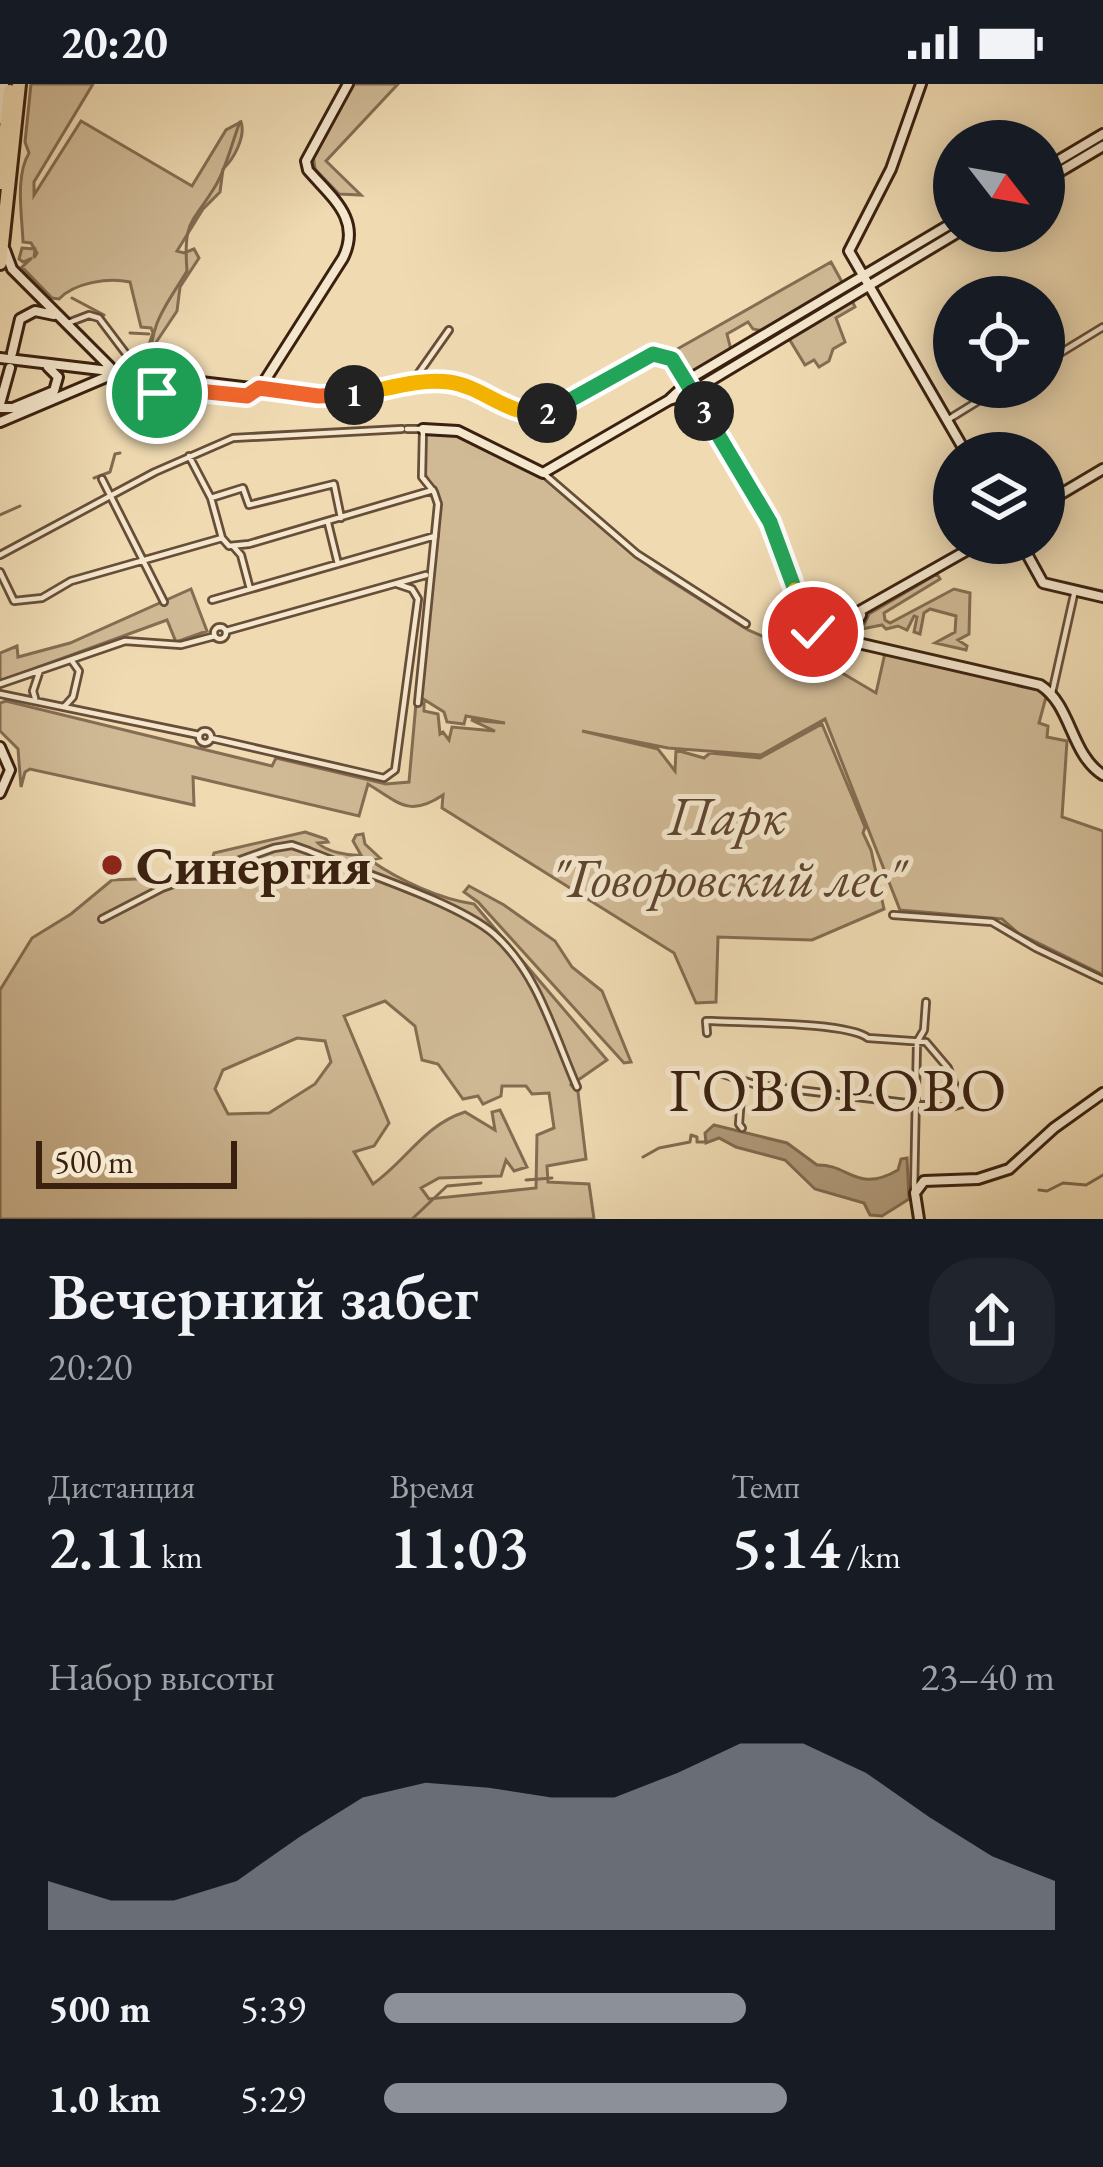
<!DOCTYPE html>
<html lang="ru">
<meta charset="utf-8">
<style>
body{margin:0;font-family:"EB Garamond",serif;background:#20242c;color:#f1f3f6;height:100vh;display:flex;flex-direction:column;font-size:45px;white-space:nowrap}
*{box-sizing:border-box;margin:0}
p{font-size:39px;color:#9ea1a6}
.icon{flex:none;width:66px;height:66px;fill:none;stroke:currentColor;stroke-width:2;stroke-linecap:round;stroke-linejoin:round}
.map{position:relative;height:1135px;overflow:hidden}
.details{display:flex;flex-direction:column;background:#171b24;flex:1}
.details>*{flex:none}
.needle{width:78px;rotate:121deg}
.tools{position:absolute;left:933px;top:36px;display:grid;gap:24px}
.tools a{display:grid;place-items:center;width:132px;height:132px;border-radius:50%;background:#171b24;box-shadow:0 6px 30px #0003;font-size:60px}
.scale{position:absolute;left:36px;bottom:30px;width:201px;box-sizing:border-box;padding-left:12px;border:6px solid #39200f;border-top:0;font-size:33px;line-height:42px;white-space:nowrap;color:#39200f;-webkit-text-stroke:9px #f5e7cd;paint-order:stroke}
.pin{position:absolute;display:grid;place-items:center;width:102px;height:102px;color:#fff;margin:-51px;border:6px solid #fff;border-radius:50%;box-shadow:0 3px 12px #0007}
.km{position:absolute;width:60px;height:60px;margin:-30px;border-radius:50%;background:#222;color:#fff;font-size:33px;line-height:60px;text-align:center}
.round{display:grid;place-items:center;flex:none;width:126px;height:126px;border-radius:48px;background:#20242c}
.head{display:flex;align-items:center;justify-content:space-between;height:204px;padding:0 48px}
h1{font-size:66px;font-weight:600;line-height:90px}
.figures{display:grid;grid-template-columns:repeat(3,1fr);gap:18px;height:204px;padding:12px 48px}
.figures div{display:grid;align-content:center}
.figures b{font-size:60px;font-weight:600}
.figures small{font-size:33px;font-weight:400}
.figures p{font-size:33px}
.chart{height:336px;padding:24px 48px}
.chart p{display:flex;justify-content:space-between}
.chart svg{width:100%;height:216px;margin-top:12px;fill:#8c9099;opacity:.7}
ul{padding:0 48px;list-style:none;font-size:39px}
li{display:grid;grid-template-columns:192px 144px 1fr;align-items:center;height:90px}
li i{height:30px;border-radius:15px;background:#8c9099}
.status{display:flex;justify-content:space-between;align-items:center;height:84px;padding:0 60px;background:#171b24;direction:ltr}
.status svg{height:33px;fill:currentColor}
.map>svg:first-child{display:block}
.green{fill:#d0ba96;stroke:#846d52;stroke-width:3;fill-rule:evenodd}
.water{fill:#b19b7b;stroke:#816a50;stroke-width:3}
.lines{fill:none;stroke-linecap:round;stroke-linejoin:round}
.stream{stroke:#816a50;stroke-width:3}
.street-tunnel{stroke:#cbb591;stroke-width:4.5;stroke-dasharray:4.5 2;stroke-linecap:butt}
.street-casing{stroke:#664e38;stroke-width:10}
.secondary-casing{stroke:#39200f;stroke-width:14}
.highway-casing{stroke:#39200f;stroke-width:18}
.street{stroke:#f5e7cd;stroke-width:4.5}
.secondary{stroke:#f5e7cd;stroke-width:8}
.highway{stroke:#efdab2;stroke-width:12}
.split-1-casing{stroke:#fff;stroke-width:24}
.split-2-casing{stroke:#fff;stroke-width:24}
.split-3-casing{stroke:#fff;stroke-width:24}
.split-4-casing{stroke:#fff;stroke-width:24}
.split-5-casing{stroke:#fff;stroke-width:24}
.split-1{stroke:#f0652b;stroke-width:15}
.split-2{stroke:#f5b400;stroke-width:15}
.split-3{stroke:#22a559;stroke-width:15}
.split-4{stroke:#22a559;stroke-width:15}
.split-5{stroke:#f5b400;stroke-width:15}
.poi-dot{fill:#8f2418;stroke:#f5e7cd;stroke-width:4.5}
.labels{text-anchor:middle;stroke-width:10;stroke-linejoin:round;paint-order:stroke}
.park-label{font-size:54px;font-style:italic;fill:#5f4631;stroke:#f5e7cd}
.poi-label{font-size:54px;font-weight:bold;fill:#39200f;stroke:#f5e7cd;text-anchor:start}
.quarter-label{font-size:60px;letter-spacing:3px;fill:#39200f;stroke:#f5e7cd}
</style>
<div class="status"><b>20:20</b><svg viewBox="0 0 49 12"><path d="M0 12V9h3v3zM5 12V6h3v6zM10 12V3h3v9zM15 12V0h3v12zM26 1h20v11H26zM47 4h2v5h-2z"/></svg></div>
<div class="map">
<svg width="1103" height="1135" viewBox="0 0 1103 1135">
<rect width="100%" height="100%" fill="#efdab2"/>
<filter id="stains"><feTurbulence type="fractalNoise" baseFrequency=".00167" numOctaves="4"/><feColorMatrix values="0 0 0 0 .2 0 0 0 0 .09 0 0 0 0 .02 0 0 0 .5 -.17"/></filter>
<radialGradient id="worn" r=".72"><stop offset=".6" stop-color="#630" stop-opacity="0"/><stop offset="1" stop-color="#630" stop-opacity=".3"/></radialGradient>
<path class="green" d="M31 0H93L34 98V111L81 37 192 102 226 46 241 38C246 52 234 75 223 85L220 108 203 125 177 167 184 169 194 165 199 174 180 203 177 227 151 266 148 263 153 249 151 244 141 243 130 198C108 193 74 199 59 215L52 214 22 183 32 174 23 178 19 175 22 164 35 165 34 174 37 169 31 159 23 158C22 131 15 92 29 69L25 58Z
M352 0H398L326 77 361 111 339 110 315 85 313 71Z
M831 178 842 198 763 247 753 245 748 238 727 250 731 266 685 292 672 268Z
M852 217 855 223 836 234 845 258 833 265 829 277 819 283 814 276 805 281 788 253Z
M453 345 540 391 655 487 748 546 827 580 876 609 885 569 1040 606 1046 613 1039 639 1048 642 1047 653 1067 657 1062 733 1103 747V891L1018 849 1002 835 900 826 825 635 761 671 668 664 582 647 658 665 675 687 676 666 704 674 710 669 760 674 822 640 865 743 863 749 871 766 884 825 812 856 718 853 716 918 696 919 674 869 442 724 443 711C410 733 400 720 368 700L359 732 193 693 194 721 30 685 25 688 21 703 18 665 0 647V619L6 617 272 682 276 674 386 700 409 698 416 619H424V627L438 630 440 650 443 648 449 656 452 643 495 647 471 636 505 639 466 632 464 640 447 638 444 628 420 613 439 416 425 390V348Z
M937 490 940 495 884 529 885 536 890 539 954 505 970 509 969 550 958 556 967 562 966 566 935 559 955 548 956 532 930 525 924 529 920 550 914 548 917 533 914 532 907 546 898 542 886 545 882 541 862 545 869 530Z
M191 505 207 547 176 558 167 536 0 597V569L17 562 18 573 70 559Z
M305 748 326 755 328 758 318 759C327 768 349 772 361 771L353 757 356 751 363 750 365 760 380 774 370 776C399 796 439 815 474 820L607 976 571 1001 578 1008 586 1075 547 1082 548 1098 589 1100 594 1135H0V906L32 854 71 830 112 796 161 794 212 776 214 769ZM385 917 415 942 422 976 438 980 463 1015 478 1012 483 1020 501 1012 502 1002H526L532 1010 549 1009 554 1044 537 1051 536 1104 429 1115 421 1104 439 1094 501 1092 506 1076 514 1087 527 1083 500 1026 492 1028 495 1046 465 1028C424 1041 407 1076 373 1100L354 1068 374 1062 389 1039 344 932ZM297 954 325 957 331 978 315 1000 269 1029 228 1030 215 1005 223 986Z
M469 802 504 821 555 857 572 883 602 907 631 978 624 979 478 818 464 808Z"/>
<path class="water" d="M714 1041 787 1059 817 1081C849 1080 857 1110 898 1086L901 1075 907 1074 909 1115 882 1132 870 1131 864 1119 815 1105 785 1076 736 1063 719 1054 706 1059 705 1049Z"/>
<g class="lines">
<path class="stream" d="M72 214 104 231
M82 247 100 268
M130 249 149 250
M151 285C148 240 166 222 187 187 183 135 192 141 216 101 227 82 232 58 240 38
M94 394 110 388 115 370 120 369
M0 431 20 422
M643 1073 659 1064 690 1058 691 1051 697 1053V1058H707
M526 1096 552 1094
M1039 1106 1047 1107 1063 1099 1086 1101 1103 1091
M412 1135 447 1102 481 1099"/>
<path class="street-tunnel" d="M135 286 139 299"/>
<g class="street-casing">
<path id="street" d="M68 239 89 231 99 234 139 287
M1044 279 1103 243
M143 300 142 312 186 306
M411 300 449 246
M949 335 1001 303
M407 345H423L422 393 434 408 438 420 418 619
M189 372 211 414 222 454
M543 389 637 470 746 540
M102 395 164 518
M211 414 243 404 249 421 334 400 341 434
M328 439 338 480
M233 462 241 471 250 505
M0 471 155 388 233 354 402 345
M0 488 14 517 42 514 71 497 222 454 229 462 249 460 433 406
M212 516 435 452
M214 549a6 6 0 1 1 12 0a6 6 0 1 1-12 0Z
M226 547 426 491
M0 600 125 557 181 561 215 552
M1052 609 1075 506
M0 610 199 651
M35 614 33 607 40 586
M64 623 73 613 79 587 72 577
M199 653a6 6 0 1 1 12 0a6 6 0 1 1-12 0Z
M211 654 384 694 395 686 418 515 412 505 397 500
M893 831 992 838 1036 864 1103 896
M102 835 162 804 274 764 292 761 309 767C357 787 457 818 494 850 538 889 554 951 577 1003
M707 949 706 937H712C744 939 848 938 868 954L926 958 948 984 962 1020 948 1024 757 1001 720 989
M742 998 739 1040 742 1044
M914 1108 917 958 924 946 926 918"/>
</g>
<g class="secondary-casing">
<path id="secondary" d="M921 0 891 85 849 167 966 369
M0 35 4 0
M1044 85 1103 50
M1044 97 1103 62
M5 166 12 185 110 283
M12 269 20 235 35 227 54 231
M0 274 318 312C361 313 404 293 446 298 483 302 512 340 550 328 584 317 630 268 664 271L675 279 770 438 812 547 819 550
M174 301 231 311 257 309 343 174C362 135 332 114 308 86L306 77 348 0
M670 315 696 291 954 138
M0 320 10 284
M0 324H13L54 307 58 293 48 283
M0 338 111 291
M423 345 458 347 543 389 669 316 688 310 960 147
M1044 420 1103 385
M1021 459 1043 499 1103 513
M819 550 1040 601C1072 621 1070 670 1103 691
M819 550 980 459
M847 556 861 531
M0 663 10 686 0 709
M919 1135 915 1109 924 1097 978 1095 1009 1085 1054 1044 1103 1009"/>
</g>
<g class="highway-casing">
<path id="highway" d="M0 99 10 7
M0 179 19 0"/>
</g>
<use href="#street" class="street"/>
<use href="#secondary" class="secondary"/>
<use href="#highway" class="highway"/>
</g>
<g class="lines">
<g class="split-1-casing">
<path id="split-1" d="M157 309 188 306 247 312 259 304 318 312 354 311"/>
</g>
<g class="split-2-casing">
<path id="split-2" d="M354 311C385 306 417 294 449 298 485 303 509 334 547 329"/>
</g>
<g class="split-3-casing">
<path id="split-3" d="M547 329 653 270 672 275 704 327"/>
</g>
<g class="split-4-casing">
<path id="split-4" d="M704 327 770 438 795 506"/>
</g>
<g class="split-5-casing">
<path id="split-5" d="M795 506 813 548"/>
</g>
<use href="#split-1" class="split-1"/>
<use href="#split-2" class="split-2"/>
<use href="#split-3" class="split-3"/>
<use href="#split-4" class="split-4"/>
<use href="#split-5" class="split-5"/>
</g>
<circle class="poi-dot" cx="112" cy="781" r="12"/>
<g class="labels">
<g class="park-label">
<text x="727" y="750">Парк<tspan x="727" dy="62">"Говоровский лес"</tspan></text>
</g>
<g class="poi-label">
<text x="136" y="800">Синергия</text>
</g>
<g class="quarter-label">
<text x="839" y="1027">ГОВОРОВО</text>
</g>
</g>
<rect width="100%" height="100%" filter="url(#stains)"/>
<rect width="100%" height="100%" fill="url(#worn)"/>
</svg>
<div class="tools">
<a><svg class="needle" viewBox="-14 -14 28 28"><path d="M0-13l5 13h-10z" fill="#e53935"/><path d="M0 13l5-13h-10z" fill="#9ea1a6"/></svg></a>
<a><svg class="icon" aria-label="locate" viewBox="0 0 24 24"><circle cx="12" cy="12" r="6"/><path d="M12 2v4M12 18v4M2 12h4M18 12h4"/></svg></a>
<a><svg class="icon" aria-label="layers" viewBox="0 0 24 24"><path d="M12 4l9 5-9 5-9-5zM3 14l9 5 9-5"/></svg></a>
</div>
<div class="scale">500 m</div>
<div class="pin" style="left:157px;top:309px;background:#1e9e55"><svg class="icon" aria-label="arrive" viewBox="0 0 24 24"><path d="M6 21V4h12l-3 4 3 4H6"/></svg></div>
<div class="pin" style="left:813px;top:548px;background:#d93025"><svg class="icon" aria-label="check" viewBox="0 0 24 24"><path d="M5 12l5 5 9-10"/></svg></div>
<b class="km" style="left:354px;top:311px">1</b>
<b class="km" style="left:547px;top:329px">2</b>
<b class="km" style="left:704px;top:327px">3</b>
</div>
<section class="details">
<div class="head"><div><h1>Вечерний забег</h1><p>20:20</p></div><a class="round"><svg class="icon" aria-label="share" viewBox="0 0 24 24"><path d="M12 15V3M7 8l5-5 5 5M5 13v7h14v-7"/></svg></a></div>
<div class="figures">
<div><p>Дистанция</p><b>2.11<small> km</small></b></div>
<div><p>Время</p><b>11:03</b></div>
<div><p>Темп</p><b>5:14<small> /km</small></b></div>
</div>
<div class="chart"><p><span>Набор высоты</span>23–40 m</p>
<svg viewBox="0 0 160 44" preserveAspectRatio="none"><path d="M0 44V34L10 38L20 38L30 34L40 25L50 17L60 14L70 15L80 17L90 17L100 12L110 6L120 6L130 12L140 21L150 29L160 34V44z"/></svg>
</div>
<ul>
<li><b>500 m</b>5:39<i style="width:54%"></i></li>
<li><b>1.0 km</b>5:29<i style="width:60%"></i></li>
</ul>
</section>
